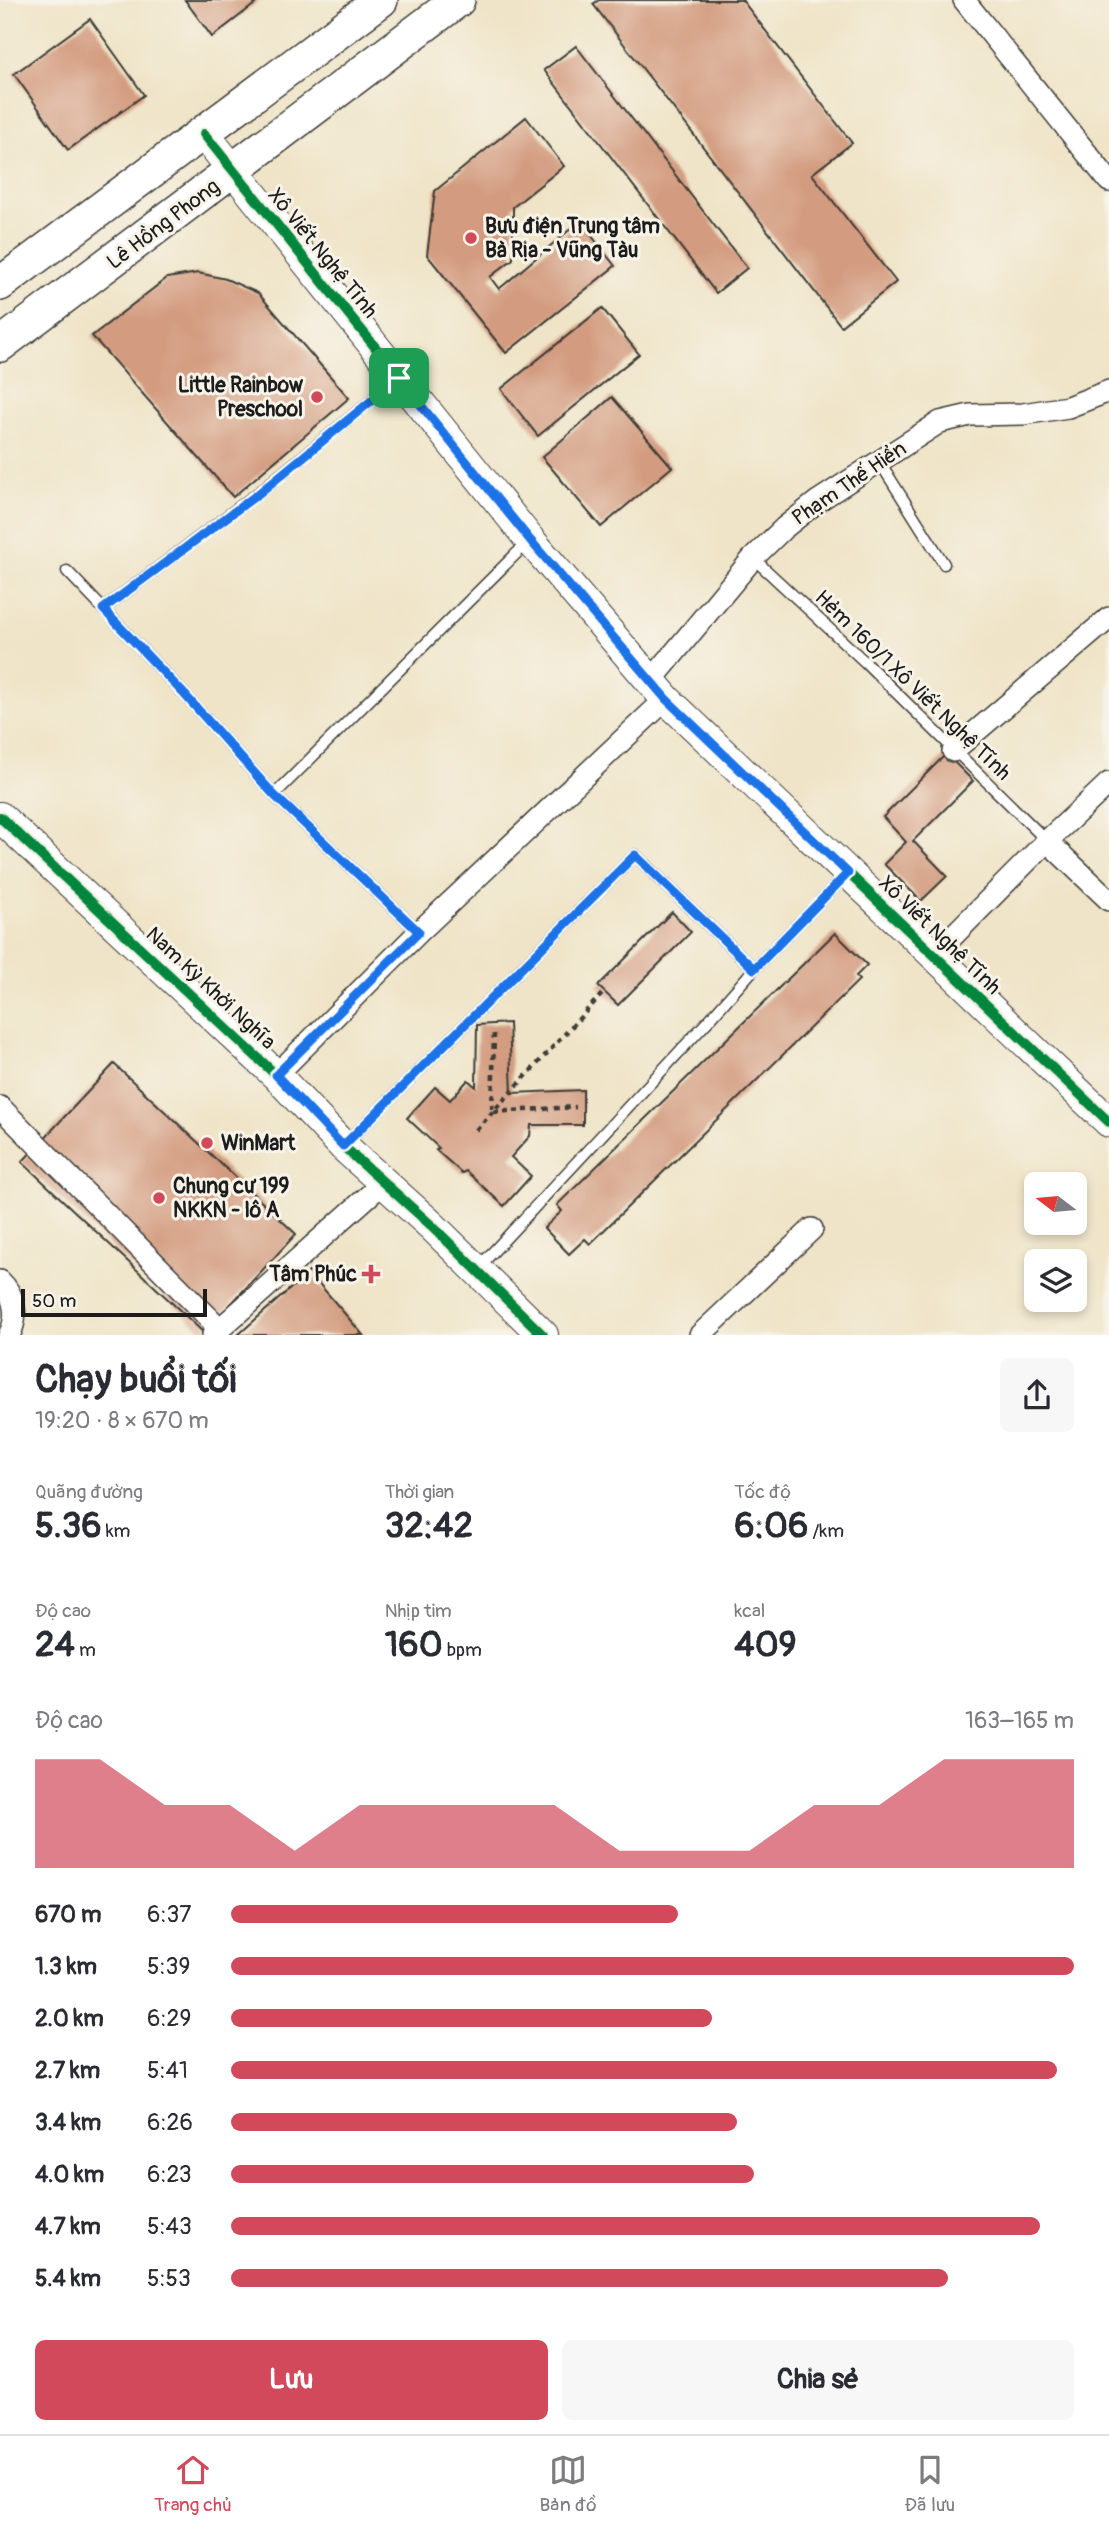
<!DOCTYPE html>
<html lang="vi">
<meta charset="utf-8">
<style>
body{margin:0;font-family:Pangolin,sans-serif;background:#f7f7f7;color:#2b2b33;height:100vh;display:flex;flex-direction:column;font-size:26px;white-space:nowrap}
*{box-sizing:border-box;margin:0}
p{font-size:23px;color:#7c7c81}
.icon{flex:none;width:38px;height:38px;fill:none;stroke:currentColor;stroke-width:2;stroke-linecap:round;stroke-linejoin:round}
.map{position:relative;height:1335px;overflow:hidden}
.details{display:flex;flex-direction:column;background:#fff;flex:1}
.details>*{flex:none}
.needle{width:46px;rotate:286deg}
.tools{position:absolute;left:1024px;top:1172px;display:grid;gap:14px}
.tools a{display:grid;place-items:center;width:63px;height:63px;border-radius:10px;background:#fff;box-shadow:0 4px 10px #0003;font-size:35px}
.scale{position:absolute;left:21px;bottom:18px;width:186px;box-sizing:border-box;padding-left:7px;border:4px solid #1c1c1c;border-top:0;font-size:19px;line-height:24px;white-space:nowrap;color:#1c1c1c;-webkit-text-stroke:5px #f7f3e8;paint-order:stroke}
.pin{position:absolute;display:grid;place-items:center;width:60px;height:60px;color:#fff;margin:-30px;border-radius:14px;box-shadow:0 4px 10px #0006}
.round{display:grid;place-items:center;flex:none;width:74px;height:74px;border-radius:10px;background:#f7f7f7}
.head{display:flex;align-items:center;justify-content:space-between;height:119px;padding:0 35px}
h1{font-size:38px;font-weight:800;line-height:52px}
.figures{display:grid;grid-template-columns:repeat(3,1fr);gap:10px;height:119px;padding:7px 35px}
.figures div{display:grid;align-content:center}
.figures b{font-size:35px;font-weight:800}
.figures small{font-size:19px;font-weight:400}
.figures p{font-size:19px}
.chart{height:196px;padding:14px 35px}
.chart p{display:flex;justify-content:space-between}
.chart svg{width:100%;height:126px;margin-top:7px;fill:#d1495b;opacity:.7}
.cta{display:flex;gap:14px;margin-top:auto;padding:14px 35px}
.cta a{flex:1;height:80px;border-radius:10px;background:#d1495b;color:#fff;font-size:28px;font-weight:800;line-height:80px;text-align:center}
.cta a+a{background:#f7f7f7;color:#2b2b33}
ul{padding:0 35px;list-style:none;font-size:23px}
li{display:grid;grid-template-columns:112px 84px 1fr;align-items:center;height:52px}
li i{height:18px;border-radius:9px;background:#d1495b}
.tabs{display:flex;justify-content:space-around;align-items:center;height:98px;border-top:2px solid #e1e1e2;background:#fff;font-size:19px;color:#7c7c81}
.tabs a{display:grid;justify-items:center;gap:4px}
.tabs .selected{color:#d1495b}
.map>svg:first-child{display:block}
.building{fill:#d39b7f}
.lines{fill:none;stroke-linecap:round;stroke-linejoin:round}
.lane-casing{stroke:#3c3a36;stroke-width:13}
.street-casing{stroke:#3c3a36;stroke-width:24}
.secondary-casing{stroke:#3c3a36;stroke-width:32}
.primary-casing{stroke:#3c3a36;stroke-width:36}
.path{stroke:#3c3a36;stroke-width:4.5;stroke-dasharray:5 5;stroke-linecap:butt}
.lane{stroke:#fff;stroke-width:10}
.street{stroke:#fff;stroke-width:21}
.secondary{stroke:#fff;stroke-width:30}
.primary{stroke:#fff;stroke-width:33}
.cycleway-casing{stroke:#f7f3e8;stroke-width:15}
.cycleway{stroke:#00873e;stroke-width:10}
.route-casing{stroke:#fff;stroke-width:14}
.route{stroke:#1a73e8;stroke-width:9}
.poi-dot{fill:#d1495b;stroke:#f7f3e8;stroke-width:2.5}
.labels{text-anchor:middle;stroke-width:6;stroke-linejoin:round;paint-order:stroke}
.street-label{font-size:21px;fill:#1c1c1c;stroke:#f7f3e8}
.poi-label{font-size:21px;font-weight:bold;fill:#1c1c1c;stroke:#f7f3e8;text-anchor:start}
</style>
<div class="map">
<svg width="1109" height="1335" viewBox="0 0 1109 1335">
<rect width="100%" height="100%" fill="#f7f3e8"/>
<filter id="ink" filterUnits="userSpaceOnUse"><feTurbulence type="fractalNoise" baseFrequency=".0143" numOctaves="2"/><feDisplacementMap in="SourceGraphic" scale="14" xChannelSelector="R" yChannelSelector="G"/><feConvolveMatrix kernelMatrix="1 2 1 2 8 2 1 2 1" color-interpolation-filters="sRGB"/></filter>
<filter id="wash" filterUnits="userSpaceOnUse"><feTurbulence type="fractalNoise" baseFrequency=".00686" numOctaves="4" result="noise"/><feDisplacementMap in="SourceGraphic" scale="28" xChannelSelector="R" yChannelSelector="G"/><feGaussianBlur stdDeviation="1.57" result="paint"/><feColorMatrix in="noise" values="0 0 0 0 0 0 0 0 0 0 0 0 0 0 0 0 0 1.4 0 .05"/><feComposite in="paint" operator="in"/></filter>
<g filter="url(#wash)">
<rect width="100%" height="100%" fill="#efe4c7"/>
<g id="blocks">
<path class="building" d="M185 0H260L212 37Z
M599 0H742L852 143 812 174 896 282 841 326 593 4Z
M90 19 144 95 68 150 14 74Z
M576 46 747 268 716 293 544 70Z
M526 117 564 166 513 207V259L490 277 499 289 580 221 615 266 506 353 427 255 435 191Z
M198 273 226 279 258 293 349 398 233 497 92 336 167 278Z
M602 308 639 354 538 436 501 389Z
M612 397 672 467 601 527 542 457Z
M946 754 973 781 913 841 947 876 921 901 884 864 906 842 883 817Z
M672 912 691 932 618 1005 598 986Z
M835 933 867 965 856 976 859 980 590 1244 585 1239 569 1254 544 1228 562 1211 557 1205Z
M509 1023 512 1093 583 1090V1125H531L530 1136 511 1157 531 1176 504 1206 466 1171 462 1173 436 1150 439 1148 407 1118 435 1087 450 1100 468 1080 476 1087 477 1025Z
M114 1064 296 1234 204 1333 22 1162Z
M309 1272 363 1335H238Z"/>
</g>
</g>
<g filter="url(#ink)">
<use href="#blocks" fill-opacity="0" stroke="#3c3a36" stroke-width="2"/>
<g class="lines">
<g class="lane-casing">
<path id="lane" d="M879 461 944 564
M753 558 865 662 1047 841
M67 571 185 695 274 795 419 932
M103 609 258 493 399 378
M274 795 528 542
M345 1144 635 855 754 969
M479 1267 709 1020 754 969 846 875"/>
</g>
<g class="street-casing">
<path id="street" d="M964 0 1109 181
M651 681 753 558 784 528 818 501 940 422 970 415 1023 414 1068 407 1109 391
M953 751 1109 618
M1047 841 1109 900
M933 956 1047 841 1109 783
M276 1075 419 932 666 699
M0 1107 220 1329
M0 1281C15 1295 19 1317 9 1335
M213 1335 383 1183
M700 1335 812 1229"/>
</g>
<g class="secondary-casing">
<path id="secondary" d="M204 134 530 540 666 699 1109 1122
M0 817 276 1075 343 1146 432 1226 543 1335"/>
</g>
<g class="primary-casing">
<path id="primary" d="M0 284 381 0
M0 345 458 0"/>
</g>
<path class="path" d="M494 1034 492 1112 576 1107
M476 1130 602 994"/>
<use href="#lane" class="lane"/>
<use href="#street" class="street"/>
<use href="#secondary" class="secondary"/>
<use href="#primary" class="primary"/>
<g class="cycleway-casing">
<path id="cycleway" d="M204 134 530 540 666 699 1109 1122
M0 817 276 1075 343 1146 432 1226 543 1335"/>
</g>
<use href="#cycleway" class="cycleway"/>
</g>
</g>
<g class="lines" filter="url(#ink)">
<g class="route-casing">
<path id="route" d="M399 378 530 540 666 699 848 873 754 969 635 855 343 1146 276 1075 419 932 274 795 185 695 103 609 258 494Z"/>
</g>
<use href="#route" class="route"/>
</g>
<g class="poi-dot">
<circle cx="471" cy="238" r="7"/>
<circle cx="317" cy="397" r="7"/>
<circle cx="207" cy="1143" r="7"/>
<circle cx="159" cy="1198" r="7"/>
<path d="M367.5 1263.5h7v7h7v7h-7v7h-7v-7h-7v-7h7z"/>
</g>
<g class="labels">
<g class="street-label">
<text transform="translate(163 224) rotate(-37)" y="7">Lê Hồng Phong</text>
<text transform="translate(323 253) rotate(51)" y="7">Xô Viết Nghệ Tĩnh</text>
<text transform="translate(849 483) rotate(-34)" y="7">Phạm Thế Hiển</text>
<text transform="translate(913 685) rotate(44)" y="7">Hẻm 160/1 Xô Viết Nghệ Tĩnh</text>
<text transform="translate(940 935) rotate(44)" y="7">Xô Viết Nghệ Tĩnh</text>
<text transform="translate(211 988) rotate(43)" y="7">Nam Kỳ Khởi Nghĩa</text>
</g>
<g class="poi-label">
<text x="485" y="233">Bưu điện Trung tâm<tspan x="485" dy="24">Bà Rịa - Vũng Tàu</tspan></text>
<text x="303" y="392" text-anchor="end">Little Rainbow<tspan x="303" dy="24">Preschool</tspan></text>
<text x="221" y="1150">WinMart</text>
<text x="173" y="1193">Chung cư 199<tspan x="173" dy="24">NKKN - lô A</tspan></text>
<text x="357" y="1281" text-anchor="end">Tâm Phúc</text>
</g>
</g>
</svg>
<div class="tools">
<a><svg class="needle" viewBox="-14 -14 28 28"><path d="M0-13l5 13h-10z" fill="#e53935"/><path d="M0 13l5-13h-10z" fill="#7c7c81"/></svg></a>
<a><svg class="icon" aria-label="layers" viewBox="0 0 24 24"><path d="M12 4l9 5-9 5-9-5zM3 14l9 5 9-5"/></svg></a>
</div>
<div class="scale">50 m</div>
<div class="pin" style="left:399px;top:378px;background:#1e9e55"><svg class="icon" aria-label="arrive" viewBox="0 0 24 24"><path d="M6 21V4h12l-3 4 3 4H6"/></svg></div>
</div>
<section class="details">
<div class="head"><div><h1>Chạy buổi tối</h1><p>19:20 · 8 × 670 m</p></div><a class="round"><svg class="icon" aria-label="share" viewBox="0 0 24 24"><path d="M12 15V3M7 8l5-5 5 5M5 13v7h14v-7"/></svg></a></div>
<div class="figures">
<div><p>Quãng đường</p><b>5.36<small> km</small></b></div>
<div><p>Thời gian</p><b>32:42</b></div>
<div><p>Tốc độ</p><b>6:06<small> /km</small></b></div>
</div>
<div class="figures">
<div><p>Độ cao</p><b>24<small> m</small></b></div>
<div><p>Nhịp tim</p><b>160<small> bpm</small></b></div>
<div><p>kcal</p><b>409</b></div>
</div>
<div class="chart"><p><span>Độ cao</span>163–165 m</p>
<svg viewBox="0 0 160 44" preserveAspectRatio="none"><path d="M0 44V6L10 6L20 22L30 22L40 38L50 22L60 22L70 22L80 22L90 38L100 38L110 38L120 22L130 22L140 6L150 6L160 6V44z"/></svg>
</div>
<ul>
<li><b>670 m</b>6:37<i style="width:53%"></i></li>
<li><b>1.3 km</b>5:39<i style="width:100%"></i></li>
<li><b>2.0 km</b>6:29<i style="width:57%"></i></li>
<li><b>2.7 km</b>5:41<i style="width:98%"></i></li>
<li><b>3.4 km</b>6:26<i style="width:60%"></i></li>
<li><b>4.0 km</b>6:23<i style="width:62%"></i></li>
<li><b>4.7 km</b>5:43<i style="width:96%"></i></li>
<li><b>5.4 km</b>5:53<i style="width:85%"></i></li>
</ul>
<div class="cta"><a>Lưu</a><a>Chia sẻ</a></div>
</section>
<nav class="tabs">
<a class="selected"><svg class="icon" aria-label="home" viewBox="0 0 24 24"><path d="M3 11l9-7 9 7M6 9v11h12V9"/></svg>Trang chủ</a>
<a><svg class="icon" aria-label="map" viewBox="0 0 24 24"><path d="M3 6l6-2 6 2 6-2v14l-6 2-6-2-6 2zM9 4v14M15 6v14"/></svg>Bản đồ</a>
<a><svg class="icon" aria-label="saved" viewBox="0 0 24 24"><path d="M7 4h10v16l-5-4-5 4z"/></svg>Đã lưu</a>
</nav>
